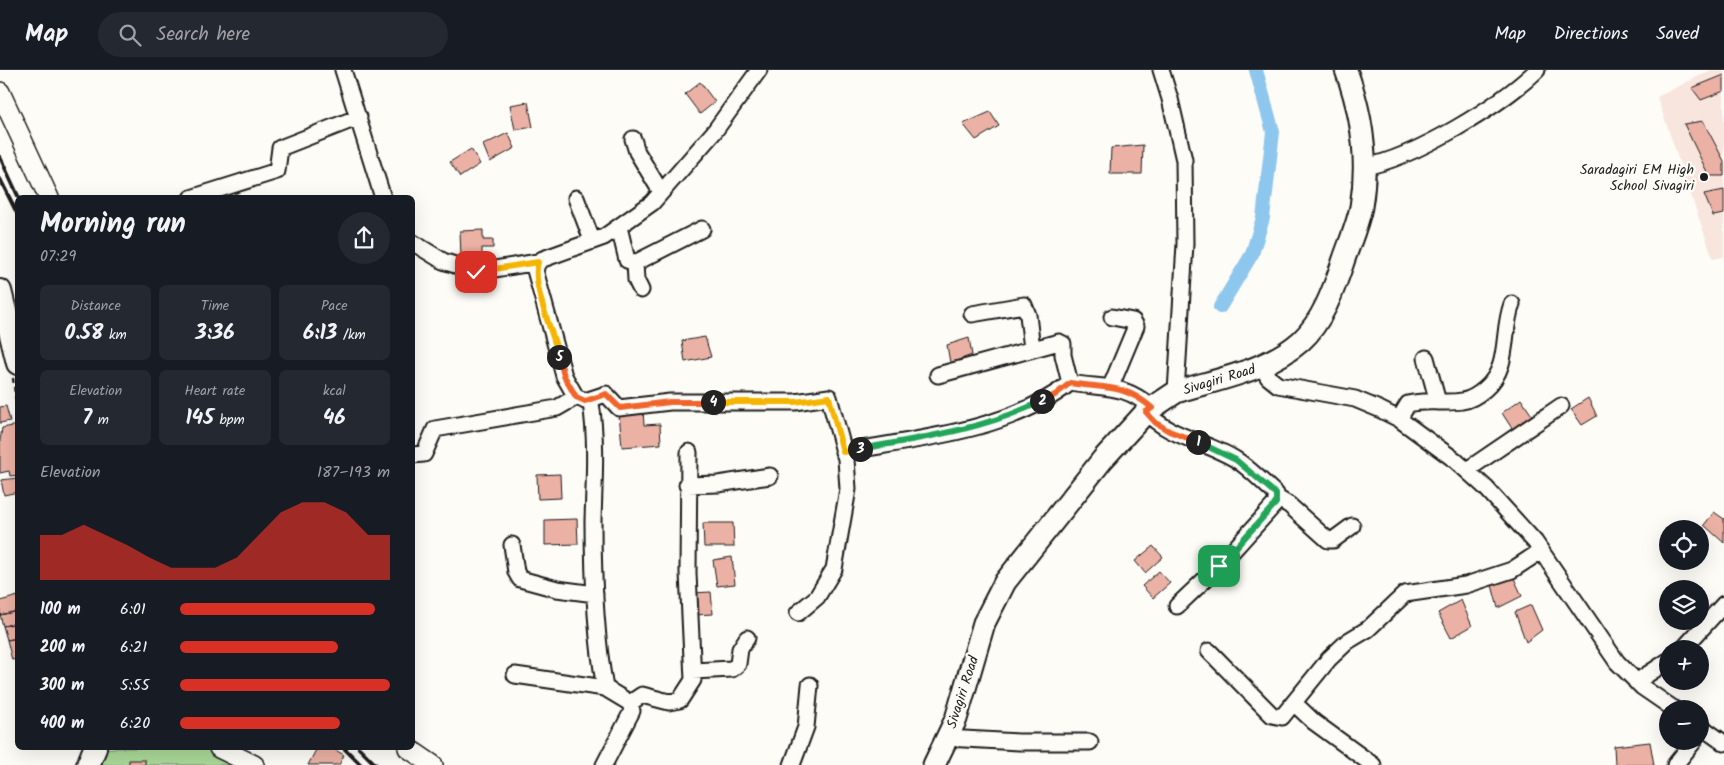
<!DOCTYPE html>
<meta charset="utf-8">
<style>
body{margin:0;font-family:Kalam,sans-serif;background:#242831;color:#f1f3f6;height:100vh;display:flex;flex-direction:column;font-size:19px;white-space:nowrap}
*{box-sizing:border-box;margin:0}
p{font-size:16px;color:#9ea1a6}
.icon{flex:none;width:28px;height:28px;fill:none;stroke:currentColor;stroke-width:2;stroke-linecap:round;stroke-linejoin:round}
.map{position:relative;flex:1;overflow:hidden}
.panel{position:absolute;left:15px;top:125px;width:400px;height:555px;display:flex;flex-direction:column;background:#171b24;border-radius:8px;box-shadow:0 5px 20px #0002}
.panel>*{flex:none}
.controls{position:absolute;left:1659px;top:450px;display:grid;gap:10px}
.controls a{display:grid;place-items:center;width:50px;height:50px;border-radius:50%;background:#171b24;box-shadow:0 5px 20px #0002;font-size:25px}
.pin{position:absolute;display:grid;place-items:center;width:42px;height:42px;color:#fff;margin:-21px;border-radius:10px;box-shadow:0 2px 8px #0006}
.km{position:absolute;width:25px;height:25px;margin:-12px;border-radius:50%;background:#222;color:#fff;font-size:14px;line-height:25px;text-align:center}
.round{display:grid;place-items:center;flex:none;width:52px;height:52px;border-radius:26px;background:#242831}
.overview{display:flex;align-items:center;justify-content:space-between;height:85px;padding:0 25px}
h1{font-size:28px;font-weight:600;line-height:38px}
.stats{display:grid;grid-template-columns:repeat(3,1fr);gap:8px;height:85px;padding:5px 25px}
.stats div{display:grid;align-content:center;border-radius:8px;background:#242831;text-align:center}
.stats b{font-size:21px;font-weight:600}
.stats small{font-size:14px;font-weight:400}
.stats p{font-size:14px}
.chart{height:140px;padding:10px 25px}
.chart p{display:flex;justify-content:space-between}
.chart svg{width:100%;height:90px;margin-top:5px;fill:#d93025;opacity:.7}
ul{padding:0 25px;list-style:none;font-size:16px}
li{display:grid;grid-template-columns:80px 60px 1fr;align-items:center;height:38px}
li i{height:12px;border-radius:6px;background:#d93025}
header{display:flex;align-items:center;gap:30px;box-sizing:border-box;height:70px;padding:0 25px;background:#171b24;border-bottom:1px solid #363941}
header strong{font-size:24px}
nav{display:flex;gap:28px;margin-inline-start:auto;font-size:18px}
.search{width:350px;height:45px;background:#242831;display:flex;align-items:center;gap:12px;box-sizing:border-box;padding:0 18px;border-radius:28px;color:#9ea1a6;font-size:19px}
.map>svg:first-child{display:block}
.built{fill:#f8e6de}
.green{fill:#a9d897;stroke:#627a5a}
.lines{fill:none;stroke-linecap:round;stroke-linejoin:round}
.canal{stroke:#8ec7ed;stroke-width:14}
.building{fill:#ebb1a4;stroke:#1c1c1c}
.minor-casing{stroke:#1c1c1c;stroke-width:19}
.tertiary-casing{stroke:#1c1c1c;stroke-width:22}
.secondary-casing{stroke:#1c1c1c;stroke-width:25}
.primary-casing{stroke:#1c1c1c;stroke-width:26}
.path{stroke:#1c1c1c;stroke-width:2.5;stroke-dasharray:5 4;stroke-linecap:butt}
.minor{stroke:#fdfcf7;stroke-width:15}
.tertiary{stroke:#fdfcf7;stroke-width:19}
.secondary{stroke:#fdfcf7;stroke-width:21}
.primary{stroke:#fdfcf7;stroke-width:22}
.rail{stroke:#1c1c1c;stroke-width:4}
.split-1-casing{stroke:#fff;stroke-width:10}
.split-2-casing{stroke:#fff;stroke-width:10}
.split-3-casing{stroke:#fff;stroke-width:10}
.split-4-casing{stroke:#fff;stroke-width:10}
.split-5-casing{stroke:#fff;stroke-width:10}
.split-6-casing{stroke:#fff;stroke-width:10}
.split-1{stroke:#22a559;stroke-width:6}
.split-2{stroke:#f0652b;stroke-width:6}
.split-3{stroke:#22a559;stroke-width:6}
.split-4{stroke:#f5b400;stroke-width:6}
.split-5{stroke:#f0652b;stroke-width:6}
.split-6{stroke:#f5b400;stroke-width:6}
.poi-dot{fill:#1c1c1c;stroke:#fdfcf7;stroke-width:2}
.labels{text-anchor:middle;stroke-width:4.5;stroke-linejoin:round;paint-order:stroke}
.poi-label{font-size:14px;fill:#1c1c1c;stroke:#fdfcf7;text-anchor:end}
.street-label{font-size:14px;fill:#1c1c1c;stroke:#fdfcf7}
</style>
<header>
<strong>Map</strong>
<div class="search"><svg class="icon" aria-label="search" viewBox="0 0 24 24"><circle cx="10" cy="10" r="6"/><path d="M15 15l6 6"/></svg>Search here</div>
<nav><a>Map</a><a>Directions</a><a>Saved</a></nav>
</header>
<div class="map">
<svg width="1724" height="695" viewBox="0 0 1724 695">
<rect width="100%" height="100%" fill="#fdfcf7"/>
<filter id="ink" filterUnits="userSpaceOnUse"><feTurbulence type="fractalNoise" baseFrequency=".02" numOctaves="2"/><feDisplacementMap in="SourceGraphic" scale="10" xChannelSelector="R" yChannelSelector="G"/><feConvolveMatrix kernelMatrix="1 2 1 2 8 2 1 2 1" color-interpolation-filters="sRGB"/></filter>
<g filter="url(#ink)">
<path class="built" d="M1711 0H1724V187L1713 189 1657 27Z"/>
<path class="green" d="M104 678H205L238 695H101Z"/>
<g class="lines">
<path class="canal" d="M1220 237 1252 184 1263 148 1273 62 1256 0"/>
</g>
<path class="building" d="M1724 5V21L1701 30 1692 18Z
M700 12 715 32 700 44 685 24Z
M528 32 533 57 515 60 510 35Z
M990 42 999 56 976 70 963 54Z
M1703 51 1724 91V106H1709L1684 54Z
M508 63 515 78 490 92 483 75Z
M1143 75 1142 104H1110L1111 78Z
M471 79 480 94 460 107 450 92Z
M1724 120V144L1713 146 1704 124Z
M483 160V170H493V178H482V187H461L460 161Z
M705 267 711 287 685 292 682 271Z
M969 268 972 285 950 293 947 275Z
M1588 328 1597 346 1582 355 1571 339Z
M1521 329 1533 347 1513 360 1502 343Z
M6 336 10 351 0 353V337Z
M643 340 644 355 660 354 661 374 622 377 619 342Z
M18 355V405L10 406 9 401 0 403V371L2 358Z
M560 404 561 428 538 429 537 405Z
M18 408V422L4 425 1 410Z
M1714 442 1724 449V473L1704 455Z
M577 449 578 474 545 475V450Z
M703 453H733L734 477H704Z
M1153 476 1163 487 1145 503 1135 491Z
M732 487 735 514 717 516 713 490Z
M1159 501 1170 513 1153 528 1142 516Z
M1513 506 1522 526 1498 538 1492 515Z
M711 522 713 544 694 545 692 523Z
M18 526V541L0 545V531Z
M1461 530 1472 556 1451 568 1438 543Z
M1531 535 1542 560 1526 572 1515 542Z
M18 541V553L3 556 0 545Z
M18 553V568L7 570 3 556Z
M18 568V589L12 590 7 570Z
M1650 672 1654 695H1615L1614 676Z
M317 678H332L344 685 339 695H308Z
M129 690H145V695H129Z"/>
<g class="lines">
<g class="minor-casing">
<path id="minor" d="M343 0 383 128
M1161 0 1170 29 1184 90 1185 174 1176 322
M633 69 637 82 661 122
M1364 97C1414 88 1500 36 1537 0
M191 128 277 101 280 78 359 47
M576 128 592 170
M619 157 627 190 635 193 702 159
M412 172 443 191 476 202 538 192
M635 193 636 210 641 220
M972 244 1024 235 1028 245 1032 279
M1426 288 1438 332
M1262 296 1268 307 1278 315 1355 329 1379 339 1399 349 1455 390 1486 418 1535 472 1617 592 1642 617 1674 639
M938 305 1059 272 1063 274V285L1070 313
M1111 316 1136 256 1133 251 1112 247
M585 331 606 324 619 338 670 332H795L829 327 846 389 848 419 834 499 817 527 798 543
M1146 342C1170 368 1206 371 1235 389 1250 398 1263 413 1276 424V433L1219 496 1177 536
M1399 349 1408 334C1426 329 1444 334 1462 331 1471 330 1478 325 1485 319 1511 297 1501 263 1512 234
M843 382C917 369 1010 361 1070 313 1104 319 1124 313 1152 338
M412 385 424 384 435 359 557 338 576 327
M1467 400 1561 336
M687 415 718 414 770 406
M1277 428 1289 435 1328 470H1333L1352 456
M512 475 516 502 520 509 557 519 595 524
M1683 579 1724 534
M1209 581 1272 645 1282 647 1329 589 1348 571 1368 559 1405 524 1466 515 1512 500 1541 481
M693 601 732 599 738 594 740 579 747 568
M515 605 605 618
M1636 612 1668 591
M630 633 642 625 669 632 680 630 693 610 688 503 689 382
M1294 633 1314 652 1373 695
M1700 656 1724 673
M946 668 1019 672H1090
M604 695 632 641 630 633 605 618C595 564 593 506 593 451 594 412 597 372 591 333L576 327 564 306 535 200 538 192 543 189 604 167 652 133 714 62 759 0
M792 695 806 657 810 615
M1675 695 1694 671"/>
</g>
<g class="tertiary-casing">
<path id="tertiary" d="M0 22 49 128
M219 678 254 695
M408 678 433 695"/>
</g>
<g class="secondary-casing">
<path id="secondary" d="M934 695 956 649 984 553 1005 512 1103 389 1146 342 1176 322C1218 309 1267 301 1301 271 1322 252 1333 221 1342 195 1348 176 1357 157 1361 137 1369 90 1362 44 1346 0"/>
</g>
<g class="primary-casing">
<path id="primary" d="M0 221 18 293
M88 695 95 678"/>
</g>
<path class="path" d="M13 308 18 346"/>
<use href="#minor" class="minor"/>
<use href="#tertiary" class="tertiary"/>
<use href="#secondary" class="secondary"/>
<use href="#primary" class="primary"/>
<path class="rail" d="M0 87 19 128
M0 109 18 145
M344 678 361 695
M359 678 376 695"/>
</g>
</g>
<g class="lines" filter="url(#ink)">
<g class="split-1-casing">
<path id="split-1" d="M1198 372 1236 390 1276 424V433L1219 496"/>
</g>
<g class="split-2-casing">
<path id="split-2" d="M1042 331 1055 325 1070 313C1104 319 1124 313 1152 338L1146 342 1156 353 1169 361 1198 372"/>
</g>
<g class="split-3-casing">
<path id="split-3" d="M860 379C922 368 985 359 1042 331"/>
</g>
<g class="split-4-casing">
<path id="split-4" d="M713 332H795L829 327 843 382 860 379"/>
</g>
<g class="split-5-casing">
<path id="split-5" d="M559 287 564 306 576 327 585 331 606 324 620 338 670 332H713"/>
</g>
<g class="split-6-casing">
<path id="split-6" d="M476 202 538 192C531 215 553 262 559 287"/>
</g>
<use href="#split-1" class="split-1"/>
<use href="#split-2" class="split-2"/>
<use href="#split-3" class="split-3"/>
<use href="#split-4" class="split-4"/>
<use href="#split-5" class="split-5"/>
<use href="#split-6" class="split-6"/>
</g>
<circle class="poi-dot" cx="1704" cy="107" r="5"/>
<g class="labels">
<g class="poi-label">
<text x="1694" y="104">Saradagiri EM High<tspan x="1694" dy="16">School Sivagiri</tspan></text>
</g>
<g class="street-label">
<text transform="translate(1219 309) rotate(-17)" y="5">Sivagiri Road</text>
<text transform="translate(962 622) rotate(-72)" y="5">Sivagiri Road</text>
</g>
</g>
</svg>
<div class="controls">
<a><svg class="icon" aria-label="locate" viewBox="0 0 24 24"><circle cx="12" cy="12" r="6"/><path d="M12 2v4M12 18v4M2 12h4M18 12h4"/></svg></a>
<a><svg class="icon" aria-label="layers" viewBox="0 0 24 24"><path d="M12 4l9 5-9 5-9-5zM3 14l9 5 9-5"/></svg></a>
<a>+</a>
<a>−</a>
</div>
<div class="pin" style="left:1219px;top:496px;background:#1e9e55"><svg class="icon" aria-label="arrive" viewBox="0 0 24 24"><path d="M6 21V4h12l-3 4 3 4H6"/></svg></div>
<div class="pin" style="left:476px;top:202px;background:#d93025"><svg class="icon" aria-label="check" viewBox="0 0 24 24"><path d="M5 12l5 5 9-10"/></svg></div>
<b class="km" style="left:1198px;top:372px">1</b>
<b class="km" style="left:1042px;top:331px">2</b>
<b class="km" style="left:860px;top:379px">3</b>
<b class="km" style="left:713px;top:332px">4</b>
<b class="km" style="left:559px;top:287px">5</b>
<section class="panel">
<div class="overview"><div><h1>Morning run</h1><p>07:29</p></div><a class="round"><svg class="icon" aria-label="share" viewBox="0 0 24 24"><path d="M12 15V3M7 8l5-5 5 5M5 13v7h14v-7"/></svg></a></div>
<div class="stats">
<div><p>Distance</p><b>0.58<small> km</small></b></div>
<div><p>Time</p><b>3:36</b></div>
<div><p>Pace</p><b>6:13<small> /km</small></b></div>
</div>
<div class="stats">
<div><p>Elevation</p><b>7<small> m</small></b></div>
<div><p>Heart rate</p><b>145<small> bpm</small></b></div>
<div><p>kcal</p><b>46</b></div>
</div>
<div class="chart"><p><span>Elevation</span>187–193 m</p>
<svg viewBox="0 0 160 44" preserveAspectRatio="none"><path d="M0 44V22L10 22L20 17L30 22L40 27L50 33L60 38L70 38L80 38L90 33L100 22L110 11L120 6L130 6L140 11L150 22L160 22V44z"/></svg>
</div>
<ul>
<li><b>100 m</b>6:01<i style="width:93%"></i></li>
<li><b>200 m</b>6:21<i style="width:75%"></i></li>
<li><b>300 m</b>5:55<i style="width:100%"></i></li>
<li><b>400 m</b>6:20<i style="width:76%"></i></li>
</ul>
</section>
</div>
